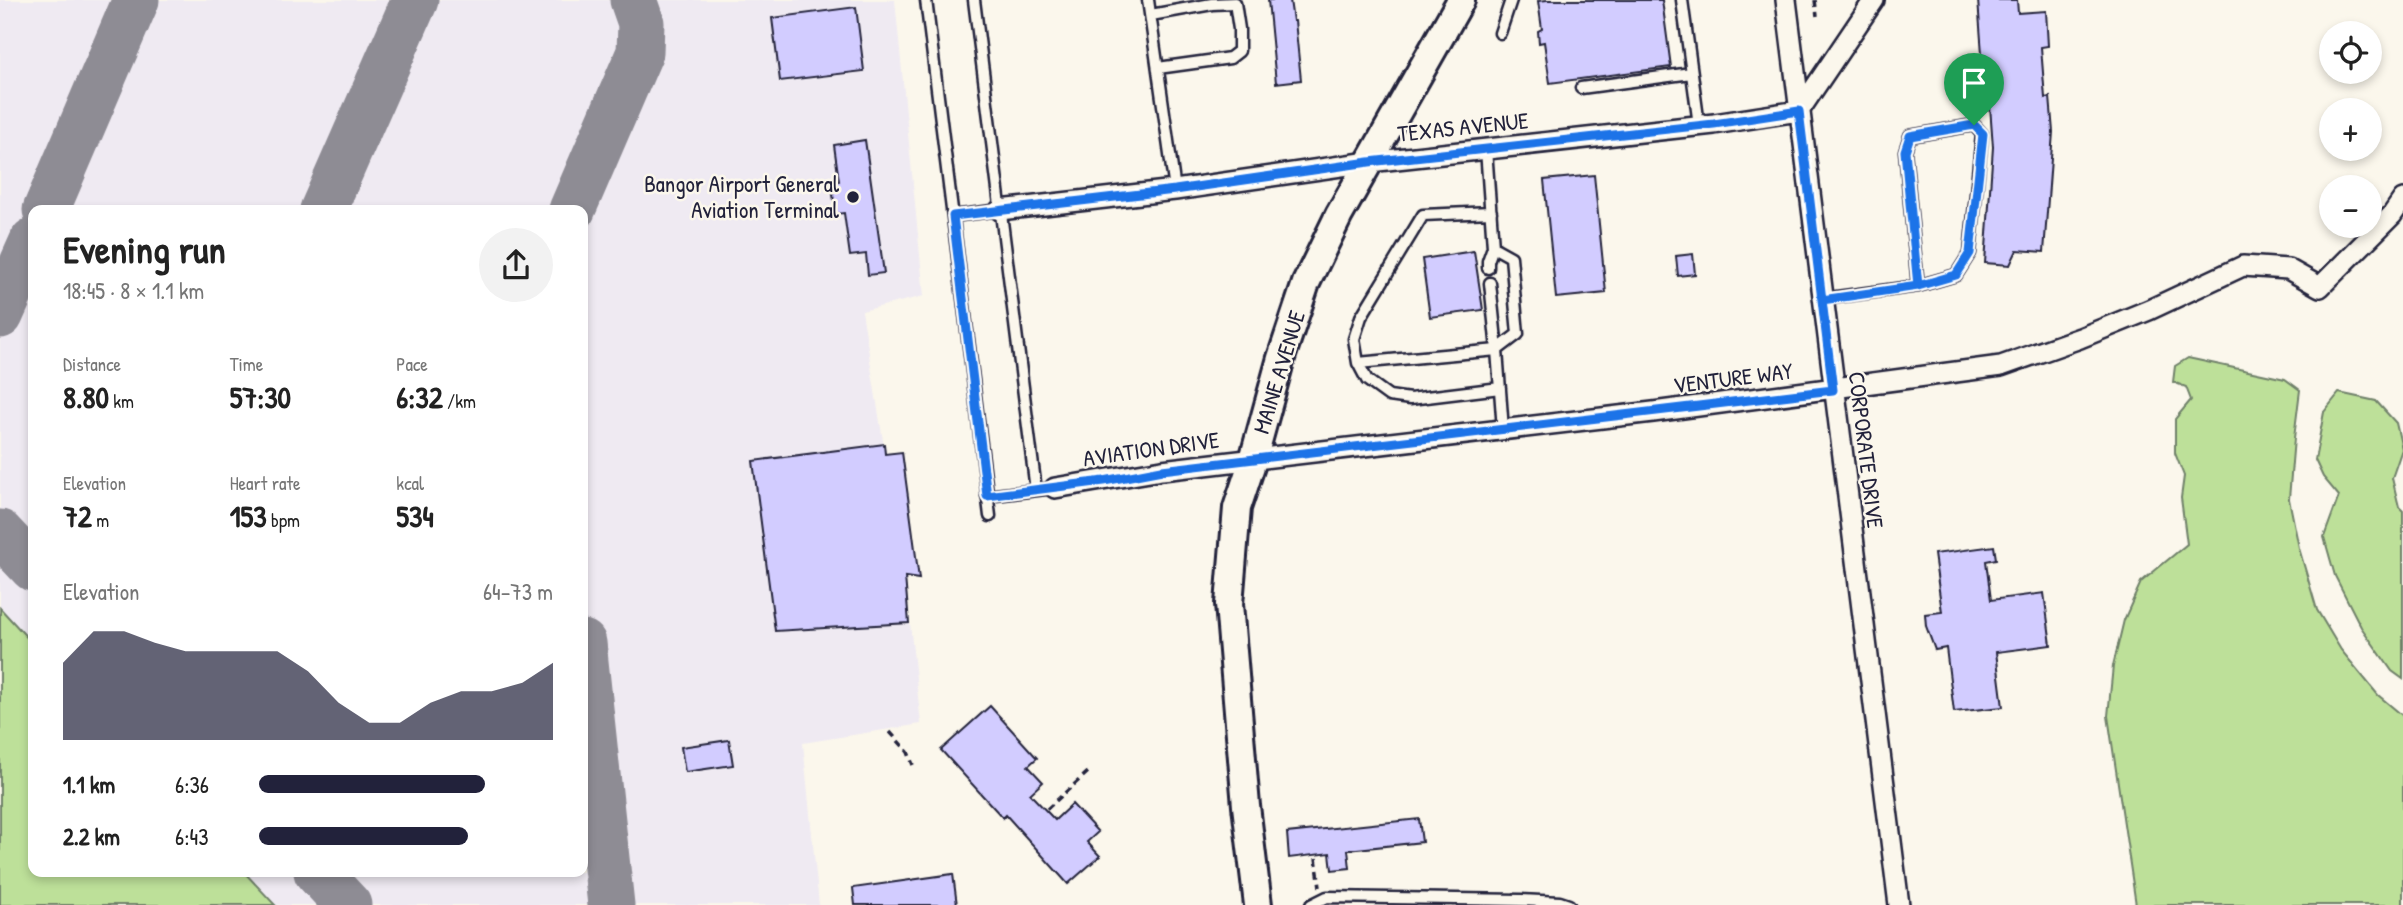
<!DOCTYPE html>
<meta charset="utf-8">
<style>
body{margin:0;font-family:"Patrick Hand",sans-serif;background:#f2f2f2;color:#222;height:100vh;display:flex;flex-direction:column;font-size:26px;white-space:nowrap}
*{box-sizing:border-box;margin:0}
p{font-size:23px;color:#767676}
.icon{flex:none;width:38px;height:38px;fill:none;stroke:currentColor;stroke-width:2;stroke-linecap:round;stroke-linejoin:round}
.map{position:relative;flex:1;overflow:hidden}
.drawer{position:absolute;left:28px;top:205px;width:560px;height:672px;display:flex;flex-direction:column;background:#fff;border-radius:14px;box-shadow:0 4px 10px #0003}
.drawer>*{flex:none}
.fabs{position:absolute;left:2319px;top:21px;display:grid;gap:14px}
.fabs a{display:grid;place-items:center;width:63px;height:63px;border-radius:50%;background:#fff;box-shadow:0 4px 10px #0003;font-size:35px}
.pin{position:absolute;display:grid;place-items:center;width:60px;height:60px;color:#fff;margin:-72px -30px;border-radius:50% 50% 50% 0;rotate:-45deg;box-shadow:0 0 7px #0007}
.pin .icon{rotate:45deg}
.round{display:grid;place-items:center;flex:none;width:74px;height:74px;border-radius:37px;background:#f2f2f2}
.head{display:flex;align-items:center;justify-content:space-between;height:119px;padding:0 35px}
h1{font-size:38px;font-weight:700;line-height:52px}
.metrics{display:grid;grid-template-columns:repeat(3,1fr);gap:10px;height:119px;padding:7px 35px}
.metrics div{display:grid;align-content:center}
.metrics b{font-size:30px;font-weight:700}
.metrics small{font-size:19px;font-weight:400}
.metrics p{font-size:19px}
.chart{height:196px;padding:14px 35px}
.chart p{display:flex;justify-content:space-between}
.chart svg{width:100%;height:126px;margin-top:7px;fill:#22223b;opacity:.7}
ul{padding:0 35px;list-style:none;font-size:23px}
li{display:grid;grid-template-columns:112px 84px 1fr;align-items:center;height:52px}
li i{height:18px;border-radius:9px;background:#22223b}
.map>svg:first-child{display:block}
.built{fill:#efeaf2;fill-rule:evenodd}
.green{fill:#bde099;stroke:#70816a;stroke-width:2}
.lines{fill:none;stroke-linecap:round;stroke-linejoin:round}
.taxiway{stroke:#8e8c94;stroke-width:47}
.building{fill:#d2ccff;stroke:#22223b;stroke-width:2}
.lane-casing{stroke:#22223b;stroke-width:15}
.street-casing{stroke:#22223b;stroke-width:24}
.secondary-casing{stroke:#22223b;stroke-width:32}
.path{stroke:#22223b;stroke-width:3.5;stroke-dasharray:7 5;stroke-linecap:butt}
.lane{stroke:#fbf7ec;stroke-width:10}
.street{stroke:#fbf7ec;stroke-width:19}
.secondary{stroke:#fbf7ec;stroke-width:26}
.route-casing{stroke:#fff;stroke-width:14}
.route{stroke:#1a73e8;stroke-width:9}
.poi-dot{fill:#22223b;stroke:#fbf7ec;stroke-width:2.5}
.labels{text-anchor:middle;stroke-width:5;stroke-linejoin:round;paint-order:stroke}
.street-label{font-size:23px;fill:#22223b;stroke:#fbf7ec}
.poi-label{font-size:23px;fill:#22223b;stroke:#fbf7ec;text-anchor:end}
</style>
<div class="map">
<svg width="2403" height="905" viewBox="0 0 2403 905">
<rect width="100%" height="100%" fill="#fbf7ec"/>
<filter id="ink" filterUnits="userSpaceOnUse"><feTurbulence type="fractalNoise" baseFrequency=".0143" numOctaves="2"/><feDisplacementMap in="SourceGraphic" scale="14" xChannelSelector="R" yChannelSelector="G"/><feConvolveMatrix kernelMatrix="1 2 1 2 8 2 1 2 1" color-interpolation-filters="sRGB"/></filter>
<g filter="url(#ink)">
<path class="built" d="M0 0H895L924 296 862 311 885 453 902 452 919 579 905 578 921 724 803 743 819 905H0ZM33 210H583V872H33Z"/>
<path class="green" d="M2188 358 2285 379 2300 390 2294 438 2289 499 2299 548 2317 610 2341 650 2378 695 2403 716V905H2136L2108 716 2113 666 2124 620 2141 582 2187 544 2181 498 2184 476 2175 453V419L2191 400 2186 387 2173 382 2175 366Z
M2339 393 2376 401 2396 423 2402 449 2392 478 2399 507 2403 511V679L2392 671 2361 627 2335 576 2324 537 2339 496 2323 477 2315 460 2324 412Z
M0 608 33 644V872H244L275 905H0Z"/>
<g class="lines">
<path class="taxiway" d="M46 210 136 0
M323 210 415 0
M572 210 640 52 641 23 633 0
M0 315 33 241
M0 533 33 568
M583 643 611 905
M317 872 348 905"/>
</g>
<path class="building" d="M1268 0H1290L1293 21H1295L1301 80 1276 83Z
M1547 0H1662L1671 67 1550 83 1544 42 1539 43 1538 31 1542 29 1538 1Z
M1978 0H2017L2018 13 2046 11 2048 46 2041 47 2045 98 2050 97 2053 132 2044 252 2017 250 2010 265 1985 263 1993 147 1989 92 1965 94 1952 69 1983 67Z
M856 7 864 71 780 81 772 18Z
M865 140 884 273 868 275 866 254 850 256 844 213 836 214 831 182 839 181 834 145Z
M1594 175 1606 293 1556 298 1544 180Z
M1474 251 1483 310 1430 317 1422 259Z
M1693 254 1695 274 1678 276 1676 256Z
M884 444 885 454 902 452 919 579 905 577 909 623 775 631 753 461Z
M1994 546 1996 559 1986 561 1991 600 2044 593 2051 645 1996 652 2003 707 1954 712 1946 648 1935 650 1926 626 1925 614 1942 612 1934 554Z
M990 706 1037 758 1028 766 1043 782 1030 794 1055 820 1072 804 1098 832 1087 842 1100 856 1068 884 1006 815 1003 818 941 750Z
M729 740 733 765 685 772 681 747Z
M1419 819 1422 842 1348 850 1350 868 1332 870 1330 853 1289 858 1287 833Z
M953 874 957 905H855L853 888Z"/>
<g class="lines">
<g class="lane-casing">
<path id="lane" d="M926 0 990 516
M974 0 1036 490
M1148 0 1175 190
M1682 0 1699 125
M1151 15 1212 4 1235 3 1239 29V51L1230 58 1158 68
M1500 33 1511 0
M1581 88 1691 73
M1486 149 1493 247 1511 257 1518 334 1497 350
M1491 212 1423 215 1361 317 1354 339 1358 363 1367 380 1389 396 1410 399 1500 388
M953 216 1000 210
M1488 268V261L1493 247
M1490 283 1497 350
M1822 299 1918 286 1956 275 1970 253 1982 134 1974 125 1910 136 1905 151 1918 286
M1358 363 1497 350 1503 430
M987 496 1055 488
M1311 905 1327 897 1521 900 1560 902 1569 905"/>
</g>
<g class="street-casing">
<path id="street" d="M1786 0 1899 905
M1000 210 1175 190 1369 162 1714 124 1799 111 1874 0
M1055 488 1162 470 1653 412 2001 366 2080 338 2149 310 2243 266 2288 269 2320 287 2392 215 2403 199"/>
</g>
<g class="secondary-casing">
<path id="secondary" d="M1258 905 1246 806 1229 604 1237 508 1253 460 1281 358 1306 283 1339 215 1461 0"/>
</g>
<path class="path" d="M1815 0 1817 16
M890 732 908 752 913 765
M1047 809 1088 772
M1316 858 1320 887"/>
<use href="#lane" class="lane"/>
<use href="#street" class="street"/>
<use href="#secondary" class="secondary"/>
</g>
</g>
<g class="lines" filter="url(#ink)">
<g class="route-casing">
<path id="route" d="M1974 125 1983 134 1970 253 1956 275 1918 286 1822 300 1799 111 1714 124 1369 162 1175 190 953 216 987 496 1104 481 1162 470 1833 390 1822 300 1918 286 1905 151 1910 136 1974 125"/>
</g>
<use href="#route" class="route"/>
</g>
<circle class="poi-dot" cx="853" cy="197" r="7"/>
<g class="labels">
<g class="street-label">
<text transform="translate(1463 127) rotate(-6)" y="8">TEXAS AVENUE</text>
<text transform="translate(1279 372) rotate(-73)" y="8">MAINE AVENUE</text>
<text transform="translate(1733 378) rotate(-7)" y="8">VENTURE WAY</text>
<text transform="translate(1151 449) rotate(-8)" y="8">AVIATION DRIVE</text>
<text transform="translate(1866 450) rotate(83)" y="8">CORPORATE DRIVE</text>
</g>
<g class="poi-label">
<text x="839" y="192">Bangor Airport General<tspan x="839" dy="26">Aviation Terminal</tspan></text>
</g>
</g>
</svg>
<div class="fabs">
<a><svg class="icon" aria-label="locate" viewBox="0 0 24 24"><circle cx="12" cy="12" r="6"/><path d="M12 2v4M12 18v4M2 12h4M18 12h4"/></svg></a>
<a>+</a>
<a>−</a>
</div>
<div class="pin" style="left:1974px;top:125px;background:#1e9e55"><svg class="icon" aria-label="arrive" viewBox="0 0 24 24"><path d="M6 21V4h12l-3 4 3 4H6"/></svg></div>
<section class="drawer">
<div class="head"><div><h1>Evening run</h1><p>18:45 · 8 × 1.1 km</p></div><a class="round"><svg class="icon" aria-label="share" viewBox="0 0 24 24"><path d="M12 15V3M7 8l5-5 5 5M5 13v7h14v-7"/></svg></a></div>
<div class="metrics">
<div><p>Distance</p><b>8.80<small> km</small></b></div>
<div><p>Time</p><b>57:30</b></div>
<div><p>Pace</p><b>6:32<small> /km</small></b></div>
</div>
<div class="metrics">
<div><p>Elevation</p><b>72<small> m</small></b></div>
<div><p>Heart rate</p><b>153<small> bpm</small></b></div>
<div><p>kcal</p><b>534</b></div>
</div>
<div class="chart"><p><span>Elevation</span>64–73 m</p>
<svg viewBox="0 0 160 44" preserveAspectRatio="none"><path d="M0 44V17L10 6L20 6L30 10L40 13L50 13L60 13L70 13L80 20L90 31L100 38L110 38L120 31L130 27L140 27L150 24L160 17V44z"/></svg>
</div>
<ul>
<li><b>1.1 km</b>6:36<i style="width:77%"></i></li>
<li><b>2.2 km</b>6:43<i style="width:71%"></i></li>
</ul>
</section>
</div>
